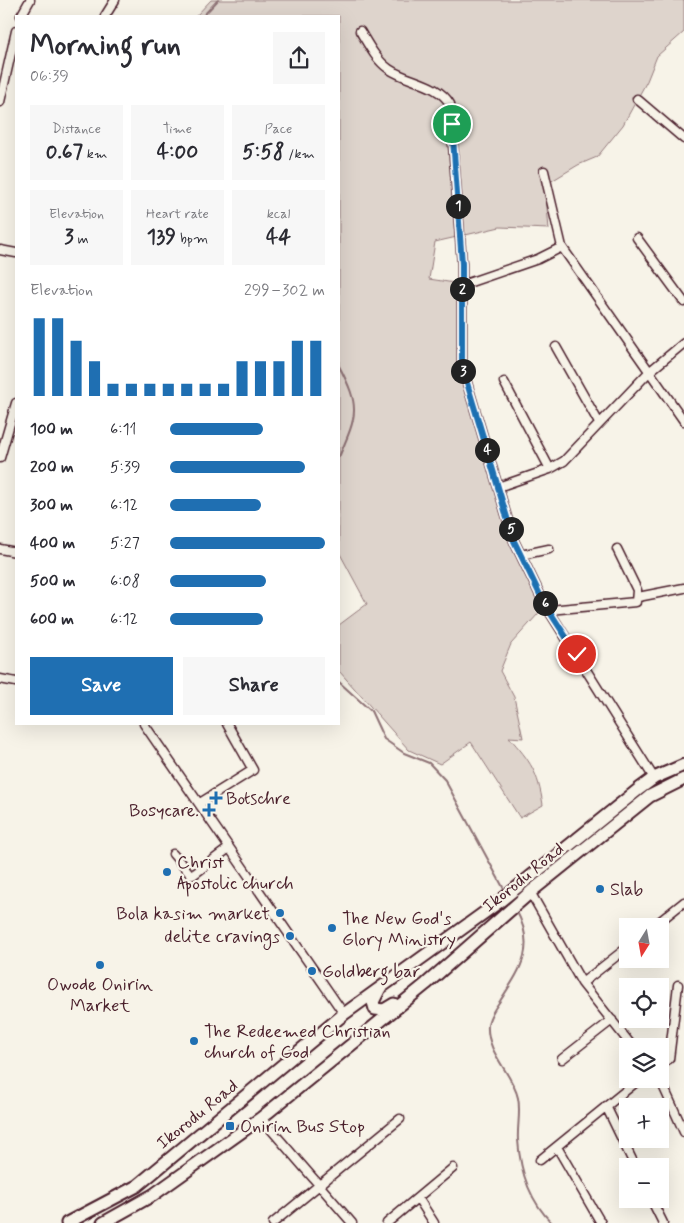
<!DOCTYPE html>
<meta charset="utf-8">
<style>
body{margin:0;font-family:Mynerve,sans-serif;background:#f7f7f7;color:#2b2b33;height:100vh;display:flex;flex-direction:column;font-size:19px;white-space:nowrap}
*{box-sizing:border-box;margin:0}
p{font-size:16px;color:#7c7c81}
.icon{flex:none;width:28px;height:28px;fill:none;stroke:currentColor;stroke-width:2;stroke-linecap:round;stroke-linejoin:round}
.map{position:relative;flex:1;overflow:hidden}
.side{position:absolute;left:15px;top:15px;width:325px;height:710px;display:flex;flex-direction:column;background:#fff;border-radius:0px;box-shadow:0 5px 20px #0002}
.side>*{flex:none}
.needle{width:32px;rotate:191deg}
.controls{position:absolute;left:619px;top:918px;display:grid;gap:10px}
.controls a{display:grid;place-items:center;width:50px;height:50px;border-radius:0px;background:#fff;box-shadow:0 5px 20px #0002;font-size:25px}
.pin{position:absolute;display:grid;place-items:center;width:42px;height:42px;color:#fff;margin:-21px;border:2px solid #fff;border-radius:50%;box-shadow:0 1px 5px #0007}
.km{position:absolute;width:25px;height:25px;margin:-12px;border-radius:50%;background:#222;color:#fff;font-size:14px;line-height:25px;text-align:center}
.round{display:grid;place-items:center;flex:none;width:52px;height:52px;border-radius:0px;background:#f7f7f7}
.summary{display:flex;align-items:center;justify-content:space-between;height:85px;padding:0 15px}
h1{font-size:28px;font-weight:700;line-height:38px}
.metrics{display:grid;grid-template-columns:repeat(3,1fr);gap:8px;height:85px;padding:5px 15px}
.metrics div{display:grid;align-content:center;border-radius:0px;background:#f7f7f7;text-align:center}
.metrics b{font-size:21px;font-weight:700}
.metrics small{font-size:14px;font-weight:400}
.metrics p{font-size:14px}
.chart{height:140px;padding:10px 15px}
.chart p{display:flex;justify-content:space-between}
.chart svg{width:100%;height:90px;margin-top:5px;stroke:#1f6fb2;stroke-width:6}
.primary-button{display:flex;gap:10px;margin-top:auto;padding:10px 15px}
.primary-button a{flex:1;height:58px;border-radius:0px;background:#1f6fb2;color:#fff;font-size:20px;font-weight:700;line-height:58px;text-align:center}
.primary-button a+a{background:#f7f7f7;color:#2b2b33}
ul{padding:0 15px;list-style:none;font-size:16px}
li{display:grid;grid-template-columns:80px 60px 1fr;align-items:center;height:38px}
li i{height:12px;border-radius:6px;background:#1f6fb2}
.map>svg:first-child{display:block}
.green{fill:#ded4cc;stroke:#947a7c}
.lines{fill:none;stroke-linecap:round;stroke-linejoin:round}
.stream{stroke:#8e7275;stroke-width:2}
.minor-casing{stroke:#4a1f2b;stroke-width:11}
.highway-casing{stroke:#4a1f2b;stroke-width:15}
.minor{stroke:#f7f3e8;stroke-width:8}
.highway{stroke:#f7f3e8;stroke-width:11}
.route-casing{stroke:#fff;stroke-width:10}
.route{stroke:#1f6fb2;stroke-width:6}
.poi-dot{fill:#1f6fb2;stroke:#f7f3e8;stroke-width:2}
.labels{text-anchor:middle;stroke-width:4.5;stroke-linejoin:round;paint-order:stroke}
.poi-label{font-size:18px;fill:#4a1f2b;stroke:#f7f3e8;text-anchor:start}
.street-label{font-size:18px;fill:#4a1f2b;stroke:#f7f3e8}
</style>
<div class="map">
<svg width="684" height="1223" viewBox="0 0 684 1223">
<rect width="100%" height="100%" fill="#f7f3e8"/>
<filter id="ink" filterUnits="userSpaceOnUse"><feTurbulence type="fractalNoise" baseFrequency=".02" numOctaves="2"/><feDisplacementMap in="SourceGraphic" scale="10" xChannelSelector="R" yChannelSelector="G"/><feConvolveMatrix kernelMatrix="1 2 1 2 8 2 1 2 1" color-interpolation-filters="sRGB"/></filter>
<g filter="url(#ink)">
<path class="green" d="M211 0H684V32L657 56 647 81 623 125 597 157 578 165 545 185 549 229 500 227 435 242 429 279 461 284 466 365 518 550 547 604 511 644 500 671 514 697 523 738 509 737C531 762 538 772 543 805L520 818 471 742 440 764 409 750 339 671V625L367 604 339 552V16H196Z"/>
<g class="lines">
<path class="stream" d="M203 16 218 0
M339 366C361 408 357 415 339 457
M339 682 371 711 384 739 404 753 429 763 445 780 505 891
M516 910C537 948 520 970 500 1001 495 1008 489 1016 488 1025 486 1053 513 1074 518 1098 521 1111 517 1127 518 1140 520 1171 529 1200 552 1223"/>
<g class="minor-casing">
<path id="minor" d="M21 16 30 0
M105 16 115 0
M360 31C368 44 376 60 389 69 408 82 438 83 450 104L462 264V366L498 487 514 541 544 603 654 778
M637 99 684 139
M0 102 16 31
M637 238 684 302
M562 247 684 421
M0 250 16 253
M462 285 538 259 562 247 544 171
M556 347 599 423
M504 382 550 469
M0 458 16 403
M498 487 550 469 564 461 649 372 684 343
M0 549 16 552
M521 555 549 549
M638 597 684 588
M549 610 636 602 637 590 617 549
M0 679 16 682
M144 724 344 1014
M200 803 253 770 227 724
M173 854 190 874 193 875 229 848
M533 897 582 983 632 1046
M654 926 684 902
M582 983 628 947
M562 1059 612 1020
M660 1064 669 1059 678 985
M660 1079 684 1132
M606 1106 635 1166
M261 1118 352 1223
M557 1147 601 1223
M540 1160 640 1079
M418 1198 434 1223
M651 1199 663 1223
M273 1223 400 1119
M387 1223 453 1168"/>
</g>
<g class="highway-casing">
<path id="highway" d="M379 990 373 1002 375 1009 384 1010 394 1004
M67 1223 137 1186 344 1014 499 902 639 789 654 778 684 765
M103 1223 153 1195 261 1118 426 984 533 890 650 796 684 779"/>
</g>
<use href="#minor" class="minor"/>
<use href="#highway" class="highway"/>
</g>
</g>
<g class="lines" filter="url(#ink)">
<g class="route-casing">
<path id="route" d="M452 124 462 264V366L514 541 544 603 577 654"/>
</g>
<use href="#route" class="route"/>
</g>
<g class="poi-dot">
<path d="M213.5 790.5h5v5h5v5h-5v5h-5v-5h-5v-5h5z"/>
<path d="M206.5 802.5h5v5h5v5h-5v5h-5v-5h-5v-5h5z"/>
<circle cx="167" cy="872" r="5"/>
<circle cx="600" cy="889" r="5"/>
<circle cx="280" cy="913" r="5"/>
<circle cx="332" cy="928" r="5"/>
<circle cx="290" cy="936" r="5"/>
<circle cx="100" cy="965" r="5"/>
<circle cx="312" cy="971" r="5"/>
<circle cx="194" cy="1041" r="5"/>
<rect x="225" y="1121" width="10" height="10" rx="2.5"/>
</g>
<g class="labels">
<g class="poi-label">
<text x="226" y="804">Botschre</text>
<text x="199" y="816" text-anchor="end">Bosycare.</text>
<text x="177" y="868">Christ<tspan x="177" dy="21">Apostolic church</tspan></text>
<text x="610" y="895">Slab</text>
<text x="270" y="919" text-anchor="end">Bola kasim market</text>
<text x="342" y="924">The New God's<tspan x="342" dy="21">Glory Ministry</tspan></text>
<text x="280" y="942" text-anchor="end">delite cravings</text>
<text x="322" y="977">Goldberg bar</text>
<text x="100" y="990" text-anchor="middle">Owode Onirin<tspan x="100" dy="21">Market</tspan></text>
<text x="204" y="1037">The Redeemed Christian<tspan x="204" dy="21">church of God</tspan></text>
<text x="240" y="1132">Onirin Bus Stop</text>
</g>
<g class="street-label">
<text transform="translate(523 877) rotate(-39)" y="6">Ikorodu Road</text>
<text transform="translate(197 1114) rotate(-39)" y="6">Ikorodu Road</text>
</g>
</g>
</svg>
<div class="controls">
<a><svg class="needle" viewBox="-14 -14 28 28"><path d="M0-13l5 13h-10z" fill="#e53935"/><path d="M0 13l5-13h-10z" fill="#7c7c81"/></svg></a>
<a><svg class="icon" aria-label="locate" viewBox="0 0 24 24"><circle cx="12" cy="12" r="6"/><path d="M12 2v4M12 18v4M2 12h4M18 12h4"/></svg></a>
<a><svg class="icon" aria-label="layers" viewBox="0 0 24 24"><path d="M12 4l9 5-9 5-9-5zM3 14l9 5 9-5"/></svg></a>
<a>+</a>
<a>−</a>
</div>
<div class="pin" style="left:452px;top:124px;background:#1e9e55"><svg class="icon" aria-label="arrive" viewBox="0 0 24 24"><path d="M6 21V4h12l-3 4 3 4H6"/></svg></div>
<div class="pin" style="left:577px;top:654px;background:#d93025"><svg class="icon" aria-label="check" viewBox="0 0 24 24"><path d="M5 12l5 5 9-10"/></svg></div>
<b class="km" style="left:458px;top:206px">1</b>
<b class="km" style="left:462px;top:289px">2</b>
<b class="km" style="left:463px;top:371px">3</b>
<b class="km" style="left:487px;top:450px">4</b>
<b class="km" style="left:511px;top:529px">5</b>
<b class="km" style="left:545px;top:603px">6</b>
<section class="side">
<div class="summary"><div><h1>Morning run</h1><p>06:39</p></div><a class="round"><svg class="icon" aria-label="share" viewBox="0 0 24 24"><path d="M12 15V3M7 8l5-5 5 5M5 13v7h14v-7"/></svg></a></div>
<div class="metrics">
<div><p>Distance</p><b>0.67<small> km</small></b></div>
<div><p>Time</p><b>4:00</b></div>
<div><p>Pace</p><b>5:58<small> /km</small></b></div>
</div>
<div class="metrics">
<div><p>Elevation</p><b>3<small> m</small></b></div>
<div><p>Heart rate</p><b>139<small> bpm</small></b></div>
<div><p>kcal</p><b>44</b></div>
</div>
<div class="chart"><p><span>Elevation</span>299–302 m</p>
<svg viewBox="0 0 160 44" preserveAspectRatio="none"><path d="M5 44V6M15 44V6M25 44V17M35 44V27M45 44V38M55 44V38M65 44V38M75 44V38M85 44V38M95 44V38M105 44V38M115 44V27M125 44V27M135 44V27M145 44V17M155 44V17"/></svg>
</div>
<ul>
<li><b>100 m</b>6:11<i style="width:60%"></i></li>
<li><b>200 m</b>5:39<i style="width:87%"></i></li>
<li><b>300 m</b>6:12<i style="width:59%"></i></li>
<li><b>400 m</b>5:27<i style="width:100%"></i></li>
<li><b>500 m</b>6:08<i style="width:62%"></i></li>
<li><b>600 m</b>6:12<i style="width:60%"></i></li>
</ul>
<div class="primary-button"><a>Save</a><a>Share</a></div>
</section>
</div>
